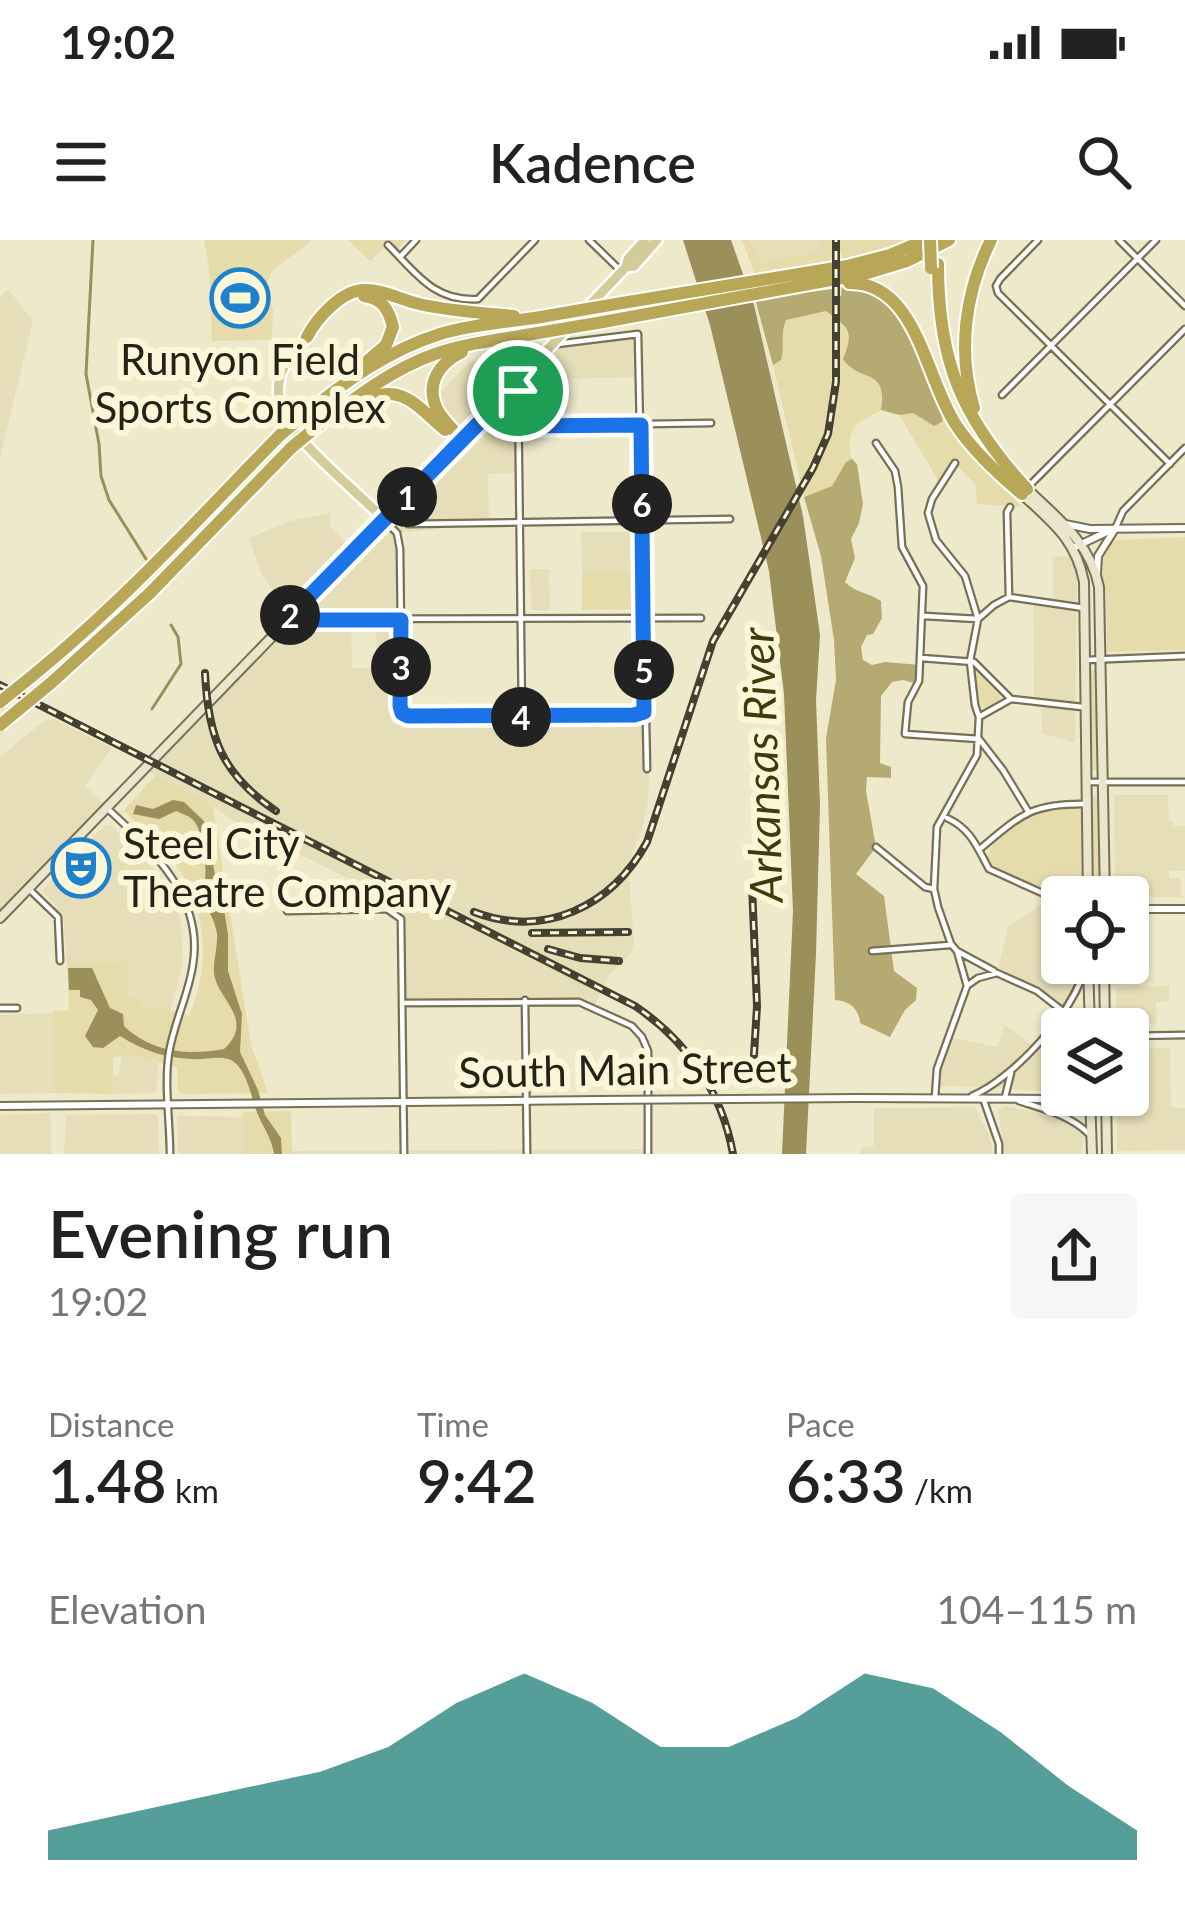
<!DOCTYPE html>
<meta charset="utf-8">
<style>
body{margin:0;font-family:Lato,sans-serif;background:#f6f6f6;color:#222;height:100vh;display:flex;flex-direction:column;font-size:45px;white-space:nowrap}
*{box-sizing:border-box;margin:0}
p{font-size:39px;color:#767676}
.icon{flex:none;width:66px;height:66px;fill:none;stroke:currentColor;stroke-width:2;stroke-linecap:round;stroke-linejoin:round}
.map{position:relative;height:914px;overflow:hidden}
.sheet{display:flex;flex-direction:column;background:#fff;flex:1}
.sheet>*{flex:none}
.buttons{position:absolute;left:1041px;top:636px;display:grid;gap:24px}
.buttons a{display:grid;place-items:center;width:108px;height:108px;border-radius:12px;background:#fff;box-shadow:0 3px 9px #0004;font-size:60px}
.pin{position:absolute;display:grid;place-items:center;width:102px;height:102px;color:#fff;margin:-51px;border:6px solid #fff;border-radius:50%;box-shadow:0 3px 12px #0007}
.km{position:absolute;width:60px;height:60px;margin:-30px;border-radius:50%;background:#222;color:#fff;font-size:33px;line-height:60px;text-align:center}
.round{display:grid;place-items:center;flex:none;width:126px;height:126px;border-radius:12px;background:#f6f6f6}
.head{display:flex;align-items:center;justify-content:space-between;height:204px;padding:0 48px}
h1{font-size:66px;font-weight:600;line-height:90px}
.metrics{display:grid;grid-template-columns:repeat(3,1fr);gap:18px;height:204px;padding:12px 48px}
.metrics div{display:grid;align-content:center}
.metrics b{font-size:60px;font-weight:600}
.metrics small{font-size:33px;font-weight:400}
.metrics p{font-size:33px}
.chart{height:336px;padding:24px 48px}
.chart p{display:flex;justify-content:space-between}
.chart svg{width:100%;height:216px;margin-top:12px;fill:#0f766e;opacity:.7}
.status{display:flex;justify-content:space-between;align-items:center;height:84px;padding:0 60px;background:#fff;direction:ltr}
.status svg{height:33px;fill:currentColor}
header{display:flex;justify-content:space-between;align-items:center;height:156px;padding:0 48px;background:#fff;font-size:54px;font-weight:600}
.map>svg:first-child{display:block}
.built{fill:#e5deb8}
.green{fill:#e5dbab}
.forest{fill:#b6aa73}
.water{fill:#9b905a}
.lines{fill:none;stroke-linecap:round;stroke-linejoin:round}
.stream{stroke:#9b905a;stroke-width:3}
.minor-casing{stroke:#767156;stroke-width:9}
.tertiary-casing{stroke:#767156;stroke-width:10}
.secondary-casing{stroke:#767156;stroke-width:12}
.primary-casing{stroke:#fff;stroke-width:14}
.motorway-casing{stroke:#fff;stroke-width:16}
.minor{stroke:#fff;stroke-width:4.5}
.tertiary{stroke:#fff;stroke-width:6}
.secondary{stroke:#eae5cd;stroke-width:8}
.primary{stroke:#d4ca9a;stroke-width:9}
.motorway{stroke:#b8a757;stroke-width:12}
.rail-casing{stroke:#444133;stroke-width:8}
.rail{stroke:#fcf6d8;stroke-width:3;stroke-dasharray:9;stroke-linecap:butt}
.tertiary-bridge-casing{stroke:#767156;stroke-width:10;stroke-linecap:butt}
.motorway-bridge-casing{stroke:#fff;stroke-width:16;stroke-linecap:butt}
.tertiary-bridge{stroke:#fff;stroke-width:6}
.motorway-bridge{stroke:#b8a757;stroke-width:12}
.route-casing{stroke:#fff;stroke-width:24}
.route{stroke:#1a73e8;stroke-width:15}
.labels{text-anchor:middle;stroke-width:12;stroke-linejoin:round;paint-order:stroke}
.poi-label{font-size:42px;fill:#252318;stroke:#fcf6d8}
.street-label{font-size:42px;fill:#252318;stroke:#fcf6d8}
.water-label{font-size:45px;font-style:italic;fill:#42390b;stroke:#fcf6d8}
</style>
<div class="status"><b>19:02</b><svg viewBox="0 0 49 12"><path d="M0 12V9h3v3zM5 12V6h3v6zM10 12V3h3v9zM15 12V0h3v12zM26 1h20v11H26zM47 4h2v5h-2z"/></svg></div>
<header><svg class="icon" aria-label="menu" viewBox="0 0 24 24"><path d="M4 6h16M4 12h16M4 18h16"/></svg>Kadence<svg class="icon" aria-label="search" viewBox="0 0 24 24"><circle cx="10" cy="10" r="6"/><path d="M15 15l6 6"/></svg></header>
<div class="map">
<svg width="1185" height="914" viewBox="0 0 1185 914">
<rect width="100%" height="100%" fill="#efe9cb"/>
<path class="built" d="M749 0H821V11L759 23Z
M8 49 33 81 0 218V57Z
M638 94 640 137 555 139 518 173 519 232 488 234 489 284 397 293 401 380 351 381 352 428H377L376 391H391V428L400 429 402 473 408 476 634 475 644 472 649 535 648 561 640 596 628 623 634 704 629 715 609 735 594 767 579 762 402 763 401 679 387 669 386 658 236 582 195 554 155 536 146 528 293 370 277 355 262 335 249 298 290 281 330 273V286L354 311 462 202 434 159 470 121 518 115V141L554 104Z
M581 292H632L633 331 582 333Z
M1069 316 1077 333 1075 503 1042 493 1041 464 1034 463 1033 360 1053 363V317Z
M530 329H549L550 370H531Z
M54 479 112 508 85 546 107 568 0 678V517L45 480Z
M1114 555H1168L1169 581 1173 582 1174 586H1185V631H1169V638H1181V657H1115Z
M106 584 112 586 158 633 171 654 181 681 183 725 170 770 160 766 150 769 141 763 140 758 128 757 127 723H67L63 676 42 650Z
M1051 658 1062 662V723H1082V739L1064 771 1083 789H1062V853L992 847 936 846 937 829 950 797 997 807 1005 785 1034 806 1063 772 1037 751 997 733 1008 687Z
M1169 746V761L1156 762 1157 784H1116V747Z
M54 773V853L0 854V775Z
M1170 808 1171 867 1185 868V910L1117 911V855H1128V809Z
M139 814 158 823 157 850 153 853 113 854V836L118 835 122 816Z
M1005 866 1039 872 1071 884 1084 896 1081 914H1005L998 870Z
M975 867 990 897 993 914H861V908L874 906V868Z
M51 873V914H0V875Z
M155 874 158 877 159 914H64L66 875Z
M177 876 243 877V914H178Z
M648 909V914H292V911Z"/>
<path class="green" d="M204 0H312L273 30 269 38 266 47 273 70 272 100 212 101 209 27Z
M348 0H406L395 12 387 5 370 21Z
M742 0H749L760 23 821 11V0H911L842 20 841 11H833L832 23 756 37Z
M826 71C852 90 851 96 849 128 876 137 886 140 881 170 857 183 844 189 852 219L846 222 832 246 804 257 773 125 781 120C785 106 780 94 786 80Z
M913 172 922 180 942 182 943 177 964 207 1022 267 977 264 975 244 955 224 941 245 899 175Z
M1185 297V410L1107 412 1106 356 1100 320 1107 304 1117 300Z
M633 331 634 369 582 370V333Z
M976 427 1001 453 999 460 985 468 980 466 974 430Z
M1094 429 1097 431 1099 528 1097 530 1090 529V432Z
M155 536 195 554 213 567 251 805 268 853 182 854 178 850 177 827C149 821 144 814 113 817V854L54 853V771L69 770 67 723 127 722 128 757 140 758 141 764 150 769 159 766 189 776C212 723 207 663 170 617 156 600 138 586 124 570Z
M1092 556 1099 558 1100 652 1097 654 1091 651Z
M1054 567H1078L1082 572V653L1078 657 1054 656 992 627 987 619C989 595 1032 572 1054 567Z
M291 871 292 914H243V872Z"/>
<path class="forest" d="M856 46C861 47 870 48 874 51 902 66 929 146 943 177L942 182 934 186 913 173 899 175 881 170C888 126 860 144 843 119 855 90 848 88 826 71L786 80C780 94 785 106 781 120L773 125 755 59 833 49 834 57 841 56 842 47Z
M852 219 857 224 863 264 859 283 851 299 855 318 845 342C855 353 868 352 881 361L882 378 873 394 867 395 861 407 863 420 872 425 885 422 920 425 918 444 903 440 892 442 881 456 880 523 891 527V538L867 537 866 551 876 607 856 634 884 656 894 731 917 748 916 760 905 770 890 797 860 783C859 768 849 761 835 760L826 498 836 440 834 400 821 316 804 257 832 246 846 222Z"/>
<path class="water" d="M683 0H731L754 65 803 276 820 395 816 460 820 565 816 714 806 914H782L793 671 784 454 769 331 710 85Z
M173 560 184 562 204 581 216 639H205C207 625 203 592 194 581 189 575 182 574 176 571L159 579 133 574 136 565 153 569Z
M208 644 221 649 228 695V731L242 774 240 812 258 850 265 875 281 898 282 914H274C272 898 262 886 256 870 251 855 246 828 231 820 220 815 204 820 192 819 165 818 144 811 120 796L103 808 93 807 85 796 98 770 91 760 80 757V750H69L68 728H92L110 768 123 774 124 786C151 812 188 816 224 809 256 779 217 760 214 733 213 720 218 707 217 694 215 678 204 665 200 650Z"/>
<g class="lines">
<path class="stream" d="M93 0 86 134 99 204 101 236 109 260 146 319
M152 469 181 424 178 397 171 385"/>
<g class="minor-casing">
<path id="minor" d="M589 0 622 32
M1038 0 1000 39 996 46 998 53 1170 224
M1119 0 1185 66
M388 5C416 33 434 62 478 59L535 0
M400 17 416 0
M557 104 638 94 647 529
M518 147 522 477
M1002 155 1156 0
M518 186 711 183
M876 203 895 231 898 247 902 307 923 346 919 441 908 462 905 494 979 499 1003 530 1028 571
M1030 245 1185 89
M387 283 397 293 400 309 402 473 408 476 635 475 644 472
M408 284 730 279
M1115 289 1123 271 1185 208
M1009 357 1007 272 1010 267
M924 376 978 379 965 336 936 300 928 273 932 259 955 223
M292 379 701 378
M921 418 974 422 1011 459
M1086 420 1185 416
M979 477 1011 459 1082 467
M1086 542H1185
M108 569C152 610 204 657 193 724 189 754 174 782 169 813 164 845 170 881 170 914
M947 578C971 589 977 607 989 629L1062 662
M876 607 925 647 934 649
M981 608C1022 574 1032 563 1087 564
M29 649 58 677 60 721
M287 671 387 669 401 679 404 914
M872 711 950 705
M957 711 994 731
M968 745 978 738 997 733 1037 751 1086 789
M525 760 527 914
M402 763 579 762 632 786 642 797 648 811V914
M0 768H17
M1128 796 1185 795
M972 856C1014 838 1073 773 1085 728
M935 857 937 829 967 746 957 711 951 704 938 667 934 649 937 587 977 515 979 477 975 465 970 421 978 379 994 365 1009 357 1084 368
M1005 857 1011 833
M983 858 999 904V914
M1019 861C1044 869 1070 875 1089 894"/>
</g>
<g class="tertiary-casing">
<path id="tertiary" d="M1065 284 1090 289 1185 288
M1073 308 1111 290
M1097 333 1098 316 1115 289
M1128 669H1185
M857 858 1051 859 1099 855
M0 866 598 860"/>
</g>
<g class="secondary-casing">
<path id="secondary" d="M1028 250C1058 278 1091 304 1099 347L1105 657
M1023 255C1053 283 1076 300 1084 342L1088 657
M0 678 385 280
M1088 723 1090 789
M1104 723 1105 789
M1090 855 1092 914
M1106 855 1107 914"/>
</g>
<g class="primary-casing">
<path id="primary" d="M626 27 628 19 645 0
M307 97C297 109 284 122 280 137 277 149 278 164 284 175 301 207 357 252 385 280L626 27 634 26 657 0"/>
</g>
<g class="motorway-casing">
<path id="motorway" d="M938 24C938 121 961 177 1027 249
M849 43C917 42 925 138 956 185 973 211 998 234 1022 254
M364 56C382 58 389 70 393 87L386 105 365 123
M622 63 847 26 890 15 925 0
M603 82 864 34 907 21 949 0
M307 97C316 79 341 51 363 50 382 49 401 60 419 64 450 71 482 73 514 76
M462 112C439 123 425 144 437 169 443 181 455 190 462 201
M360 162C402 141 415 165 445 190
M974 168C957 112 965 52 991 0
M303 176C344 142 389 110 440 94 476 83 516 82 552 75
M314 189C352 160 390 130 435 114 468 103 503 99 538 93
M31 437C121 364 199 278 280 195
M51 443 150 353 291 208"/>
</g>
<use href="#minor" class="minor"/>
<use href="#tertiary" class="tertiary"/>
<use href="#secondary" class="secondary"/>
<use href="#primary" class="primary"/>
<use href="#motorway" class="motorway"/>
<g class="rail-casing">
<path id="rail" d="M205 433C208 496 221 534 276 571
M0 445 635 766C687 801 722 852 733 914
M752 645 757 766 754 815
M474 672C545 699 612 666 647 602L713 401 813 228 828 194 836 142V0
M532 693 628 692
M548 709 580 718 619 721"/>
</g>
<use href="#rail" class="rail"/>
<g class="tertiary-bridge-casing">
<path id="tertiary-bridge" d="M598 860 857 858"/>
</g>
<g class="motorway-bridge-casing">
<path id="motorway-bridge" d="M930 0 931 28
M552 75 622 63
M538 93 603 82
M280 195 303 176
M291 208 314 189
M0 462 31 437
M0 485 51 443"/>
</g>
<use href="#tertiary-bridge" class="tertiary-bridge"/>
<use href="#motorway-bridge" class="motorway-bridge"/>
</g>
<g class="lines">
<g class="route-casing">
<path id="route" d="M518 143V186L641 185 644 472 634 475 408 476 402 473 400 466 401 380H286Z"/>
</g>
<use href="#route" class="route"/>
</g>
<defs>
<g id="stadium-ring" transform="scale(3)"><circle r="9.5" fill="#fcf6d8" stroke="#1f80cc" stroke-width="1.5"/><path d="M0-5a6.5 5 0 1 0 0 10a6.5 5 0 1 0 0-10ZM-3.5-1.8h7v3.6h-7Z" fill="#1f80cc"/></g>
<g id="theatre-ring" transform="scale(3)"><circle r="9.5" fill="#fcf6d8" stroke="#1f80cc" stroke-width="1.5"/><path d="M-5-5.5Q0-4 5-5.5V0Q5 5 0 6Q-5 5-5 0ZM-3.3-2.5H-1v1.5H-3.3ZM1-2.5H3.3v1.5H1ZM-2.8 1Q0 5.5 2.8 1Z" fill="#1f80cc"/></g>
</defs>
<g fill-rule="evenodd">
<use href="#stadium-ring" x="240" y="58"/>
<use href="#theatre-ring" x="81" y="628"/>
</g>
<g class="labels">
<g class="poi-label">
<text x="240" y="135">Runyon Field<tspan x="240" dy="48">Sports Complex</tspan></text>
<text x="123" y="619" text-anchor="start">Steel City<tspan x="123" dy="48">Theatre Company</tspan></text>
</g>
<g class="street-label">
<text transform="translate(625 830) rotate(-1)" y="15">South Main Street</text>
</g>
<g class="water-label">
<text transform="translate(762 525) rotate(-92)" y="16">Arkansas River</text>
</g>
</g>
</svg>
<div class="buttons">
<a><svg class="icon" aria-label="locate" viewBox="0 0 24 24"><circle cx="12" cy="12" r="6"/><path d="M12 2v4M12 18v4M2 12h4M18 12h4"/></svg></a>
<a><svg class="icon" aria-label="layers" viewBox="0 0 24 24"><path d="M12 4l9 5-9 5-9-5zM3 14l9 5 9-5"/></svg></a>
</div>
<div class="pin" style="left:518px;top:151px;background:#1e9e55"><svg class="icon" aria-label="arrive" viewBox="0 0 24 24"><path d="M6 21V4h12l-3 4 3 4H6"/></svg></div>
<b class="km" style="left:407px;top:257px">1</b>
<b class="km" style="left:290px;top:375px">2</b>
<b class="km" style="left:401px;top:427px">3</b>
<b class="km" style="left:521px;top:477px">4</b>
<b class="km" style="left:644px;top:430px">5</b>
<b class="km" style="left:642px;top:264px">6</b>
</div>
<section class="sheet">
<div class="head"><div><h1>Evening run</h1><p>19:02</p></div><a class="round"><svg class="icon" aria-label="share" viewBox="0 0 24 24"><path d="M12 15V3M7 8l5-5 5 5M5 13v7h14v-7"/></svg></a></div>
<div class="metrics">
<div><p>Distance</p><b>1.48<small> km</small></b></div>
<div><p>Time</p><b>9:42</b></div>
<div><p>Pace</p><b>6:33<small> /km</small></b></div>
</div>
<div class="chart"><p><span>Elevation</span>104–115 m</p>
<svg viewBox="0 0 160 44" preserveAspectRatio="none"><path d="M0 44V38L10 35L20 32L30 29L40 26L50 21L60 12L70 6L80 12L90 21L100 21L110 15L120 6L130 9L140 18L150 29L160 38V44z"/></svg>
</div>
</section>
